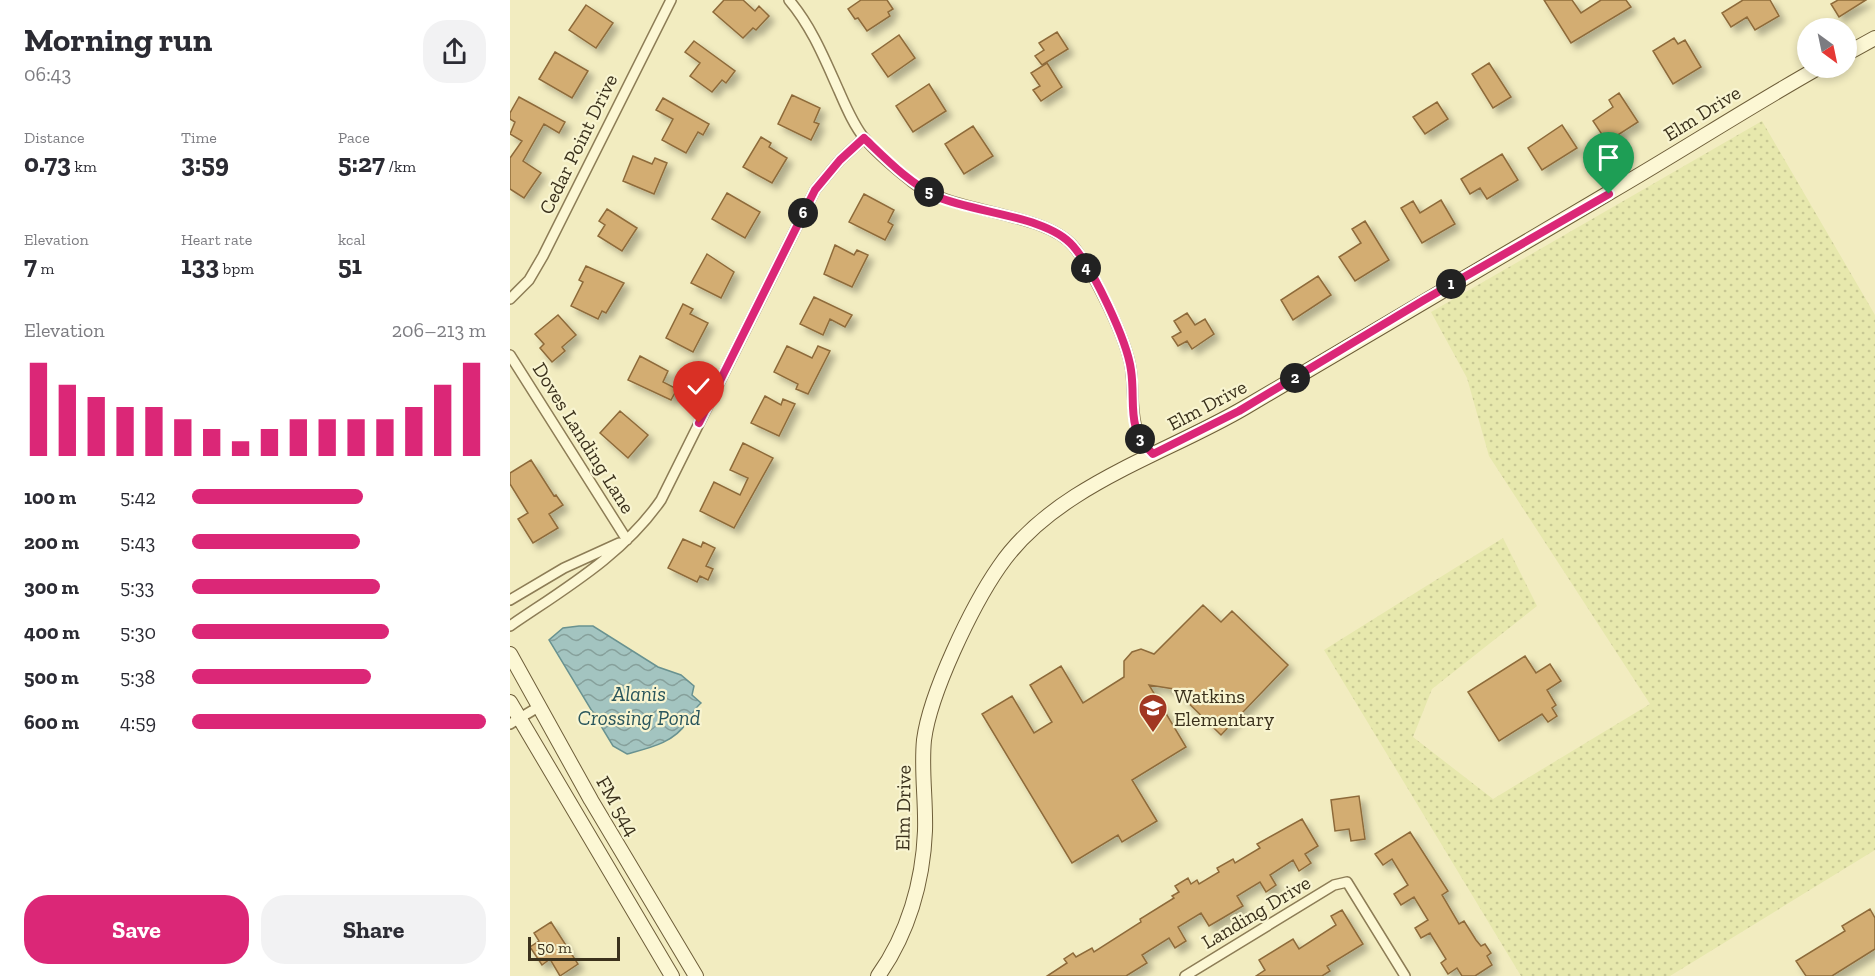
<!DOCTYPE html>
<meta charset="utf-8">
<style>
body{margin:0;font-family:"Zilla Slab",serif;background:#f2f2f3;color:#2b2b33;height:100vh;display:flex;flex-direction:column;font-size:22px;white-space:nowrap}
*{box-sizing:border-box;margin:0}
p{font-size:20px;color:#7c7c81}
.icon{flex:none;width:33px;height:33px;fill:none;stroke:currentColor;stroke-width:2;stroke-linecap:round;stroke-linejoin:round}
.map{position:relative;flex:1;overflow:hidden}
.drawer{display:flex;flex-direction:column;background:#fff;width:510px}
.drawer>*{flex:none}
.needle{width:39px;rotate:147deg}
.controls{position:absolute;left:1287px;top:18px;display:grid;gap:12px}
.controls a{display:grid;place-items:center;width:60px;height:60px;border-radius:50%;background:#fff;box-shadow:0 3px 9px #0003;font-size:30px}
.scale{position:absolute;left:18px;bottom:15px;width:92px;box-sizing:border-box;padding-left:6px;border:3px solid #3b311c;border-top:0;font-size:16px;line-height:21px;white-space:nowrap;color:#3b311c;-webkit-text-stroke:4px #f8f4d0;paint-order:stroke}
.pin{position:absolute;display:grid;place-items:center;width:51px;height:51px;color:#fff;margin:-62px -26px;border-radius:50% 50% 50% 0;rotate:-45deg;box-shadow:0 0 6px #0007}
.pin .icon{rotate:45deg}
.km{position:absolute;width:30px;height:30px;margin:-15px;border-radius:50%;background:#222;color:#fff;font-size:16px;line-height:30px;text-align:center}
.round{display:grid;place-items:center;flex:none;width:63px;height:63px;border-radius:24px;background:#f2f2f3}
.summary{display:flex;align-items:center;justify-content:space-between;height:102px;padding:0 24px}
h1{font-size:33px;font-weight:700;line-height:45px}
.figures{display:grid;grid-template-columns:repeat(3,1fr);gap:9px;height:102px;padding:6px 24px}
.figures div{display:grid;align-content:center}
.figures b{font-size:26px;font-weight:700}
.figures small{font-size:16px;font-weight:400}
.figures p{font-size:16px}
.chart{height:168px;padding:12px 24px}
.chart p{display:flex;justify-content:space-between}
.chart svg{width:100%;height:108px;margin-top:6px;stroke:#db2777;stroke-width:6}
.button{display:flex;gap:12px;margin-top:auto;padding:12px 24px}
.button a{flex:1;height:69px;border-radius:24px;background:#db2777;color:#fff;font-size:24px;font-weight:700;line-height:69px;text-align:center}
.button a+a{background:#f2f2f3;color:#2b2b33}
ul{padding:0 24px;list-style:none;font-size:20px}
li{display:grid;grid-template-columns:96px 72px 1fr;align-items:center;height:45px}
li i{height:15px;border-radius:8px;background:#db2777}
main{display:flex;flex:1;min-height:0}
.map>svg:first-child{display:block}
.farmland{fill:url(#farmland-dots)}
.water{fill:url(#water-waves);stroke:#699290;stroke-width:1.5}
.building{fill:#d3ad72;stroke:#8e6b3a;stroke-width:1.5;filter:url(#shadow)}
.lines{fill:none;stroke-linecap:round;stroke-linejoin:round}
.street-casing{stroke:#8d7d56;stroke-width:12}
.secondary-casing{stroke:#6e5e39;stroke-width:16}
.street{stroke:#fcf7d4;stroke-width:9}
.secondary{stroke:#fcf7d4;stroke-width:14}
.route-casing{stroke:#fff;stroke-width:12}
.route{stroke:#db2777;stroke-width:8}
.labels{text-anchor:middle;stroke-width:4.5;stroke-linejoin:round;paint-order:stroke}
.street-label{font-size:20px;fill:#3b311c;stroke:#f8f4d0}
.poi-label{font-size:20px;fill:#3b311c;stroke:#f8f4d0;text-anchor:start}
.water-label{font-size:21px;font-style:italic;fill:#2a565c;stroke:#f8f4d0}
</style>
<main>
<section class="drawer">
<div class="summary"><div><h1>Morning run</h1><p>06:43</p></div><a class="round"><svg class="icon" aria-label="share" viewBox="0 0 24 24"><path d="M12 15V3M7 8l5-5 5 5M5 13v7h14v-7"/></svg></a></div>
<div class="figures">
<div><p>Distance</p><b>0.73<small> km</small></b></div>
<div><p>Time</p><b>3:59</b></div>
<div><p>Pace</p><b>5:27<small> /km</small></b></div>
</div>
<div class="figures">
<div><p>Elevation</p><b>7<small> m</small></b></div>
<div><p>Heart rate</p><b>133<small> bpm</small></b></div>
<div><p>kcal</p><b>51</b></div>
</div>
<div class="chart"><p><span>Elevation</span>206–213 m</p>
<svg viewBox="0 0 160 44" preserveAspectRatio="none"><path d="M5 44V6M15 44V15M25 44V20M35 44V24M45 44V24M55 44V29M65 44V33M75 44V38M85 44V33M95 44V29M105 44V29M115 44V29M125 44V29M135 44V24M145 44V15M155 44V6"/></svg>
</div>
<ul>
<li><b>100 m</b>5:42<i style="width:58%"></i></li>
<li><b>200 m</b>5:43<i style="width:57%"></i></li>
<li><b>300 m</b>5:33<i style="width:64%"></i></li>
<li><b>400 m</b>5:30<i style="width:67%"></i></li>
<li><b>500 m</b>5:38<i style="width:61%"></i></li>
<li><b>600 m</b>4:59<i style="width:100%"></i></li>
</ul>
<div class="button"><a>Save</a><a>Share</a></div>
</section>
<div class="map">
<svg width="1365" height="976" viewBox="0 0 1365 976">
<defs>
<pattern id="farmland-dots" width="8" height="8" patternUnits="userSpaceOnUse" patternTransform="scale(1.5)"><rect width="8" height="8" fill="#e7e8ad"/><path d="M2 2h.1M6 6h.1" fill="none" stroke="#c7c794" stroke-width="1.8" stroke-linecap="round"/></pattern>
<pattern id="water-waves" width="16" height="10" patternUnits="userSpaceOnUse" patternTransform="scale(1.5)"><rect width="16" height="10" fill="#a3c4c0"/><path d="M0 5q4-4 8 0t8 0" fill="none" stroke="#86a09b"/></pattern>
<filter id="shadow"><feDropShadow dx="5.5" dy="5.5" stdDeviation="3" flood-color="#0004"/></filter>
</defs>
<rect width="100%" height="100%" fill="#f2ecc0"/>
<path class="farmland" d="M1252 121 1365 315V850L1160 976H1011L814 650 993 538 1027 606 922 689 903 737 983 799 1140 704 979 456 957 378 921 312Z"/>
<path class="water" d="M69 626H83L148 667 171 675 184 686 182 695 191 703C184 709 182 714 177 722 164 743 139 748 117 754L103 746 39 640 53 628Z"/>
<path class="building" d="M214 0H233L245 11 249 6 259 16 246 30 243 28 233 38 203 12Z
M351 0H377L383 9 378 12 380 16 357 31 348 18 345 19 338 9Z
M1034 0H1062L1071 13 1091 0H1116L1121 7 1061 43Z
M1233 0H1260L1269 16 1245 30 1237 17 1221 27 1212 13Z
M1328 0H1356L1329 17 1321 4Z
M76 5 103 23 86 48 59 30Z
M547 32 558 49 532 65 525 56 534 50 529 43Z
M389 35 405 58 378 77 362 54Z
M1164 38 1168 44 1175 40 1191 67 1163 84 1143 51Z
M184 41 225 71 216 83 212 80 202 92 180 76 190 63 175 52Z
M45 52 78 71 62 98 29 79Z
M537 63 552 87 531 101 523 90 530 86 521 73Z
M979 63 1001 97 983 108 962 74Z
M419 84 436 111 403 132 386 106Z
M1109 93 1128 122 1097 142 1083 121 1103 107 1099 100Z
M282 95 310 108 304 122 309 124 301 140 268 124Z
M9 97 55 122 49 133 34 124 13 161 31 173 14 198 0 189V158L12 141 0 134 5 122 0 119V113Z
M153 98 199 124 193 135 188 132 176 153 152 140 163 119 146 110Z
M927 102 938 119 915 134 903 117Z
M1052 125 1067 148 1032 170 1018 148Z
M463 126 483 156 454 174 435 144Z
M251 137 261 143 259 147 277 158 262 183 233 167Z
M992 154 1008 180 977 199 970 188 960 194 951 179Z
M123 156 142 164 145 158 157 163 144 194 113 181Z
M217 193 250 212 235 238 202 219Z
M354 194 384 210 378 222 383 225 375 240 339 222Z
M931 200 945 224 912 243 891 208 903 201 910 213Z
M97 209 127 228 112 251 88 236 95 225 89 221Z
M855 221 879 260 845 281 829 257 851 243 842 229Z
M325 245 344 255 347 250 358 255 342 287 314 274Z
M197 254 224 272 211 298 181 283Z
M76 266 114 283 96 313 92 311 88 319 61 306 73 282 69 280Z
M808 276 821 295 783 320 771 300Z
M304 297 342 315 335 327 320 319 313 335 290 324Z
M173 304 183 309 180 314 198 323 183 352 156 338Z
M677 313 685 325 695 319 704 334 682 349 677 341 668 346 662 337 671 332 664 321Z
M48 315 66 335 52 347 55 351 42 362 30 348 34 344 25 334Z
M277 346 302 358 308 346 320 351 298 394 286 389 288 384 264 372Z
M130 356 158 371 153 382 167 389 161 400 118 380Z
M255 396 271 405 273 399 285 404 269 436 241 423Z
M110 411 138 435 118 458 90 433Z
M233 443 263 458 224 528 190 511 204 482 230 495 238 478 220 470Z
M21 460 44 496 46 495 53 505 39 514 48 528 23 543 8 519 18 513 0 484V473Z
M173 539 191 547 193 542 205 548 196 566 203 569 198 580 190 576 187 582 158 568Z
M693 605 711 622 722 611 778 665 711 735 664 689 639 685 676 747 622 780 647 821 612 842 608 835 562 863 472 714 502 696 524 733 542 722 520 685 551 666 573 703 614 677V661L622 652 631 649 644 654Z
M1015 656 1026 673 1040 664 1051 681 1037 690 1046 705 1042 708 1047 716 1038 722 1032 714 989 741 958 692Z
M849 796 855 839 841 841 839 829 825 831 821 800Z
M792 819 808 846 795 854 801 863 789 871 783 860 760 875 766 885 756 892 750 882 727 896 733 906 711 919 699 926 691 913 668 927 676 941 665 948 659 938 632 955 637 963 616 976H537L557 963 554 959 563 953 566 957 582 948 584 952 631 922 630 919 664 898 662 896 669 892 665 886 678 878 681 884 687 880 689 884 709 872 707 868 723 859 725 863 750 848 747 844Z
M900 832 938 891 932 895 949 924 954 921 966 940 971 946 975 944 981 953 977 956 982 965 965 976H952L947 968 938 974 931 963 936 959 920 933 911 938 905 928 918 920 904 897 891 905 884 894 898 885 882 859 873 865 865 854Z
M1360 909 1365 918V949L1322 976H1296L1286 961 1335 931 1332 926Z
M832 910 853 944 817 966 820 971 812 976H746L755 970 749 960 783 939 789 949 826 925 821 916Z
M41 922 68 964 50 976 40 959 32 965 20 947 29 941 24 933Z"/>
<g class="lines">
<g class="street-casing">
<path id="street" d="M279 0C302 27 315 60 329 91 336 107 344 126 355 139 368 155 386 169 402 182 441 214 535 211 564 247 583 272 617 339 621 370 625 402 618 430 643 455
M0 299 19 280 33 256 161 0
M0 355 117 540
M0 600 54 568 109 543
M0 626C54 589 113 555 151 500L305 190 330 160 354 138
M0 724 30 706
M675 976 824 885 837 882 895 976"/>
</g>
<g class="secondary-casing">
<path id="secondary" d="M1336 54 1365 38
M0 654 81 800 186 976
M0 702 162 976
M368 976C398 934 413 882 415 831 416 800 411 770 414 740 420 693 462 606 489 567 544 486 654 455 734 408 855 337 976 265 1097 194 1168 153 1237 108 1308 68"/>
</g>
<use href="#street" class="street"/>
<use href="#secondary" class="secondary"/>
</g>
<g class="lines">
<g class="route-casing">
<path id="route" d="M189 423 305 190 330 160 354 138C377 160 399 183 428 197 465 213 538 216 563 246 583 269 617 340 621 370 626 403 615 428 643 454L729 411 914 300 1099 194"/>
</g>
<use href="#route" class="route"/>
</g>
<defs>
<g id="school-pin" transform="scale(1.5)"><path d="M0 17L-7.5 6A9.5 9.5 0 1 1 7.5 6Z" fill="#a13721" stroke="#f8f4d0"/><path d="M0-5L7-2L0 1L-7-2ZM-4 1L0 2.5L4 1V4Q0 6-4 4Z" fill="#fff"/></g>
</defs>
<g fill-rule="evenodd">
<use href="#school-pin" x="643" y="708"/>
</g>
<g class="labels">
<g class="street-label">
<text transform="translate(1192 113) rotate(-32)" y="7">Elm Drive</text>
<text transform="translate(68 144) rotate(-64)" y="7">Cedar Point Drive</text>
<text transform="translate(697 405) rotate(-28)" y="7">Elm Drive</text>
<text transform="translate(74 438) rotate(58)" y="7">Doves Landing Lane</text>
<text transform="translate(108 806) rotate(60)" y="7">FM 544</text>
<text transform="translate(393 808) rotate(-89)" y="7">Elm Drive</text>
<text transform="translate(746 912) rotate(-31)" y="7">Landing Drive</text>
</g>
<g class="poi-label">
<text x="664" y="703">Watkins<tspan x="664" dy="23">Elementary</tspan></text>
</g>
<g class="water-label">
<text x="129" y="701">Alanis<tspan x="129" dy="24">Crossing Pond</tspan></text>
</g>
</g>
</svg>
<div class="controls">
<a><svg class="needle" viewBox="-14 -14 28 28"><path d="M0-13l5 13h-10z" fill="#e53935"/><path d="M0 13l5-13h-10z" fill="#7c7c81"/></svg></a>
</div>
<div class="scale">50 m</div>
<div class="pin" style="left:1099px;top:194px;background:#1e9e55"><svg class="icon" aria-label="arrive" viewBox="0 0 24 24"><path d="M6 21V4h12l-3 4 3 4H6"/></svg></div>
<div class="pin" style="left:189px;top:423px;background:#d93025"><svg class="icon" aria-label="check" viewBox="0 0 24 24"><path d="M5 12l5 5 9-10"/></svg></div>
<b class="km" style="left:941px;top:284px">1</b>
<b class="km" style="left:785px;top:378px">2</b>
<b class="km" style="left:630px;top:439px">3</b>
<b class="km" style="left:576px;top:268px">4</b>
<b class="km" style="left:419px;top:192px">5</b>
<b class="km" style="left:293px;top:213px">6</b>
</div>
</main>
